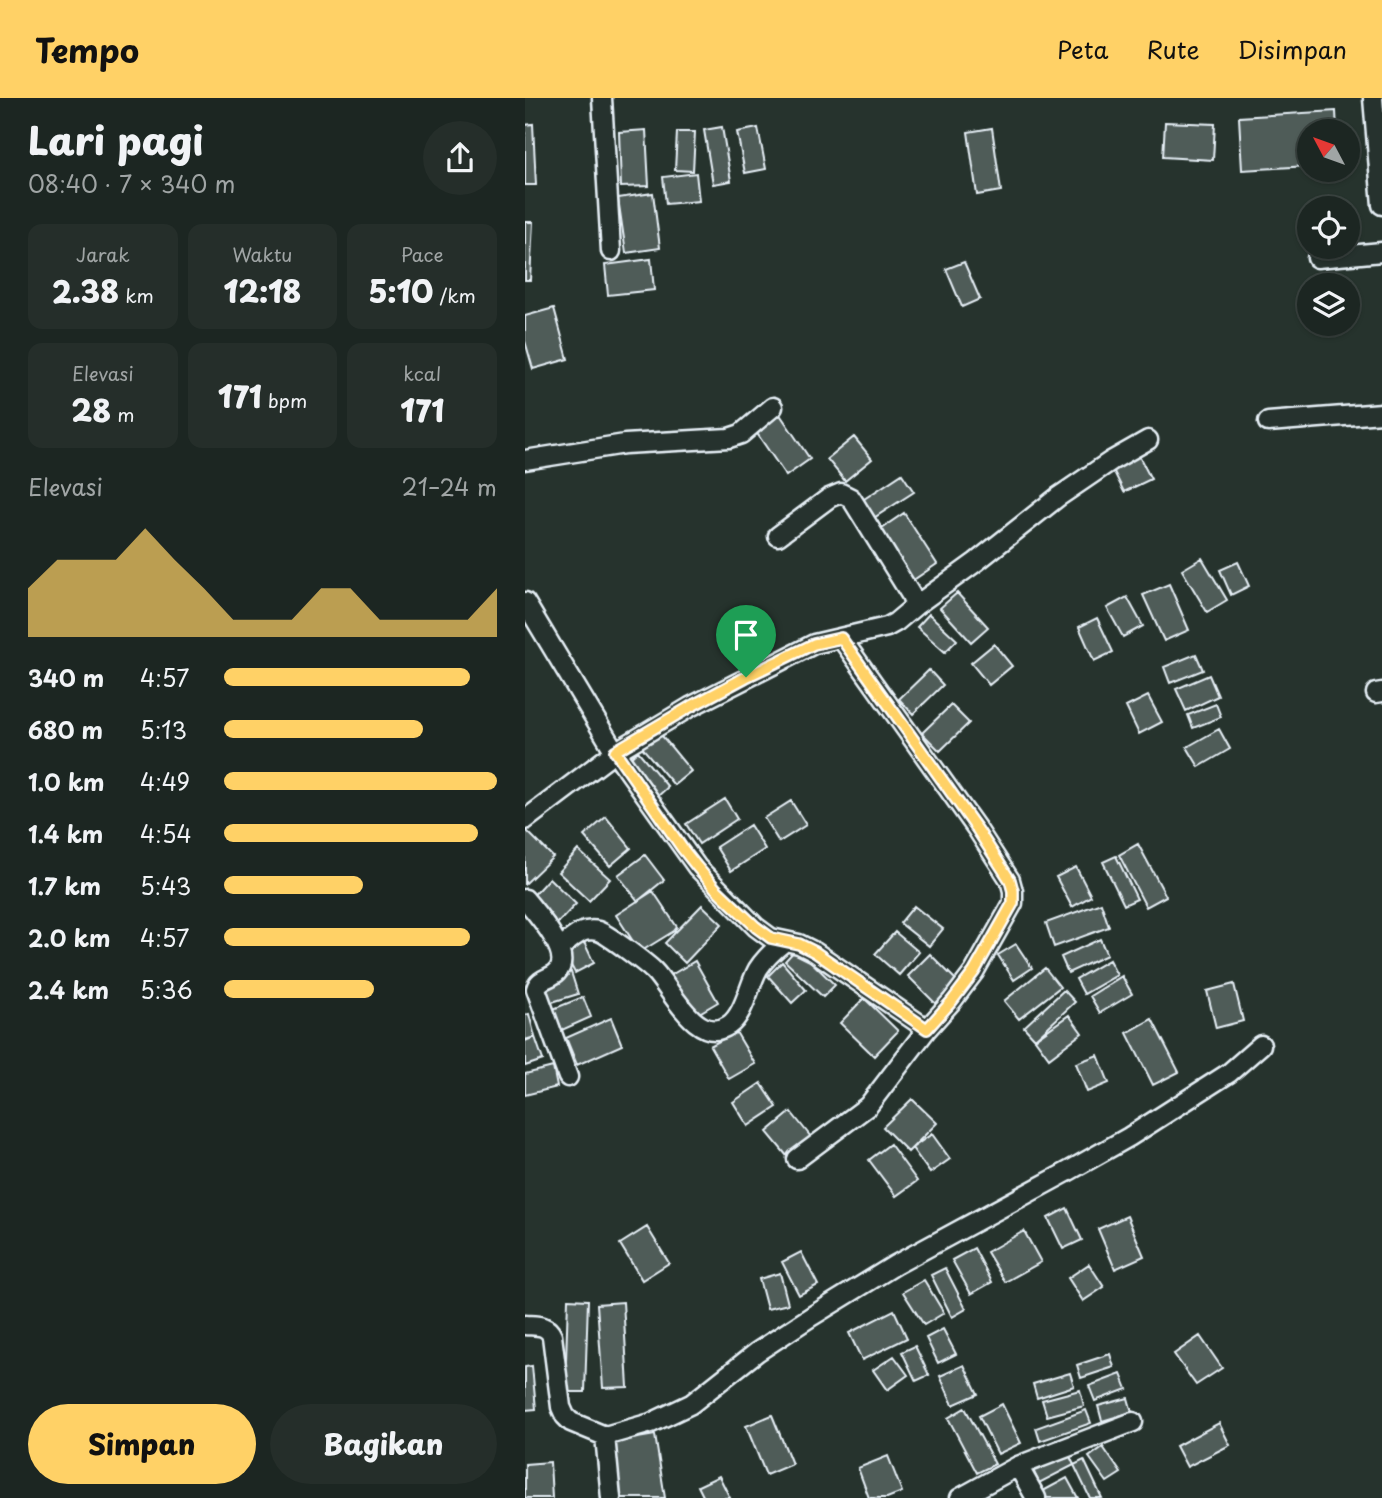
<!DOCTYPE html>
<html lang="id">
<meta charset="utf-8">
<style>
body{margin:0;font-family:"Playpen Sans",sans-serif;background:#252e2a;color:#f1f3f6;height:100vh;display:flex;flex-direction:column;font-size:26px;white-space:nowrap}
*{box-sizing:border-box;margin:0}
p{font-size:23px;color:#a0a5a5}
.icon{flex:none;width:38px;height:38px;fill:none;stroke:currentColor;stroke-width:2;stroke-linecap:round;stroke-linejoin:round}
.map{position:relative;flex:1;overflow:hidden}
.details{display:flex;flex-direction:column;background:#1c2622;width:525px}
.details>*{flex:none}
.needle{width:46px;rotate:311deg}
.fabs{position:absolute;left:772px;top:21px;display:grid;gap:14px}
.fabs a{display:grid;place-items:center;width:63px;height:63px;border-radius:50%;background:#1c2622;box-shadow:0 2px 5px #0004,0 0 0 2px #3a4340;font-size:35px}
.pin{position:absolute;display:grid;place-items:center;width:60px;height:60px;color:#fff;margin:-72px -30px;border-radius:50% 50% 50% 0;rotate:-45deg;box-shadow:0 0 7px #0007}
.pin .icon{rotate:45deg}
.round{display:grid;place-items:center;flex:none;width:74px;height:74px;border-radius:37px;background:#252e2a}
.overview{display:flex;align-items:center;justify-content:space-between;height:119px;padding:0 28px}
h1{font-size:38px;font-weight:800;line-height:52px}
.metrics{display:grid;grid-template-columns:repeat(3,1fr);gap:10px;height:119px;padding:7px 28px}
.metrics div{display:grid;align-content:center;border-radius:14px;background:#252e2a;text-align:center}
.metrics b{font-size:30px;font-weight:800}
.metrics small{font-size:19px;font-weight:400}
.metrics p{font-size:19px}
.chart{height:196px;padding:14px 28px}
.chart p{display:flex;justify-content:space-between}
.chart svg{width:100%;height:126px;margin-top:7px;fill:#ffd166;opacity:.7}
.primary-button{display:flex;gap:14px;margin-top:auto;padding:14px 28px}
.primary-button a{flex:1;height:80px;border-radius:42px;background:#ffd166;color:#111;font-size:28px;font-weight:800;line-height:80px;text-align:center}
.primary-button a+a{background:#252e2a;color:#f1f3f6}
ul{padding:0 28px;list-style:none;font-size:23px}
li{display:grid;grid-template-columns:112px 84px 1fr;align-items:center;height:52px}
li i{height:18px;border-radius:9px;background:#ffd166}
header{display:flex;align-items:center;gap:42px;box-sizing:border-box;height:98px;padding:0 35px;background:#ffd166;color:#111}
header strong{font-size:33px}
nav{display:flex;gap:38px;margin-inline-start:auto;font-size:24px}
main{display:flex;flex:1;min-height:0}
.map>svg:first-child{display:block}
.building{fill:#505c59;stroke:#e8f1f8;stroke-width:2}
.lines{fill:none;stroke-linecap:round;stroke-linejoin:round}
.street-casing{stroke:#e8f1f8;stroke-width:23}
.street{stroke:#26332d;stroke-width:18}
.route-casing{stroke:#fff;stroke-width:14}
.route{stroke:#ffd166;stroke-width:9}
</style>
<header>
<strong>Tempo</strong>
<nav><a>Peta</a><a>Rute</a><a>Disimpan</a></nav>
</header>
<main>
<section class="details">
<div class="overview"><div><h1>Lari pagi</h1><p>08:40 · 7 × 340 m</p></div><a class="round"><svg class="icon" aria-label="share" viewBox="0 0 24 24"><path d="M12 15V3M7 8l5-5 5 5M5 13v7h14v-7"/></svg></a></div>
<div class="metrics">
<div><p>Jarak</p><b>2.38<small> km</small></b></div>
<div><p>Waktu</p><b>12:18</b></div>
<div><p>Pace</p><b>5:10<small> /km</small></b></div>
</div>
<div class="metrics">
<div><p>Elevasi</p><b>28<small> m</small></b></div>
<div><b>171<small> bpm</small></b></div>
<div><p>kcal</p><b>171</b></div>
</div>
<div class="chart"><p><span>Elevasi</span>21–24 m</p>
<svg viewBox="0 0 160 44" preserveAspectRatio="none"><path d="M0 44V27L10 17L20 17L30 17L40 6L50 17L60 27L70 38L80 38L90 38L100 27L110 27L120 38L130 38L140 38L150 38L160 27V44z"/></svg>
</div>
<ul>
<li><b>340 m</b>4:57<i style="width:90%"></i></li>
<li><b>680 m</b>5:13<i style="width:73%"></i></li>
<li><b>1.0 km</b>4:49<i style="width:100%"></i></li>
<li><b>1.4 km</b>4:54<i style="width:93%"></i></li>
<li><b>1.7 km</b>5:43<i style="width:51%"></i></li>
<li><b>2.0 km</b>4:57<i style="width:90%"></i></li>
<li><b>2.4 km</b>5:36<i style="width:55%"></i></li>
</ul>
<div class="primary-button"><a>Simpan</a><a>Bagikan</a></div>
</section>
<div class="map">
<svg width="857" height="1400" viewBox="0 0 857 1400">
<rect width="100%" height="100%" fill="#26332d"/>
<filter id="ink" filterUnits="userSpaceOnUse"><feTurbulence type="fractalNoise" baseFrequency=".0143" numOctaves="2"/><feDisplacementMap in="SourceGraphic" scale="14" xChannelSelector="R" yChannelSelector="G"/><feConvolveMatrix kernelMatrix="1 2 1 2 8 2 1 2 1" color-interpolation-filters="sRGB"/></filter>
<g filter="url(#ink)">
<path class="building" d="M811 13 812 33H784V68L717 72 714 19Z
M640 24 690 26 688 62 638 59Z
M8 26 11 87H0V27Z
M197 29 206 83 188 86 179 32Z
M233 30 241 71 220 75 212 34Z
M467 30 476 93 452 97 443 34Z
M121 32 124 88 96 89 94 34Z
M152 34H170L168 73 150 72Z
M171 75 174 103 141 106 138 79Z
M128 95 135 150 101 155 93 100Z
M0 124H8L5 182H0Z
M126 161 129 192 83 197 80 167Z
M439 164 455 201 437 209 421 171Z
M29 210 43 261 8 271 0 243V218Z
M254 315 285 361 261 378 229 331Z
M329 339 347 361 320 383 302 361Z
M614 358 626 381 599 394 588 372Z
M377 376 389 394 344 423 333 405Z
M379 415 412 466 384 485 351 434Z
M677 460 702 502 682 514 657 472Z
M713 464 724 488 706 497 695 472Z
M644 486 664 532 639 543 618 497Z
M432 495 463 529 446 544 415 510Z
M602 499 618 528 598 539 582 510Z
M404 516 432 542 420 554 392 529Z
M572 520 588 554 569 563 554 529Z
M469 546 487 568 464 587 446 565Z
M671 556 678 572 645 585 639 569Z
M404 572 418 587 388 616 374 601Z
M684 577 693 598 661 613 651 591Z
M623 598 637 624 614 636 601 609Z
M691 606 696 619 668 630 663 617Z
M426 607 444 625 415 653 397 635Z
M694 631 705 651 674 669 662 649Z
M133 633 166 673 149 687 115 647Z
M113 653 143 689 132 699 102 663Z
M200 701 212 721 174 746 161 726Z
M266 703 281 727 254 744 239 720Z
M81 719 106 750 85 768 59 738Z
M225 727 240 751 206 773 191 749Z
M1 732 28 759 0 786V733Z
M613 746 641 798 621 809 594 757Z
M53 752 85 781 64 803 33 774Z
M120 757 139 782 113 803 93 777Z
M591 758 612 801 599 807 578 764Z
M551 769 566 798 547 809 531 779Z
M24 780 51 806 31 827 4 802Z
M128 793 152 829 149 833 115 854 91 817Z
M576 805 584 829 529 849 521 825Z
M177 807 197 826 160 865 140 845Z
M389 808 418 831 404 848 375 825Z
M370 834 394 854 374 877 350 856Z
M575 841 582 857 543 875 536 859Z
M58 842 69 865 50 875 38 852Z
M491 846 507 870 489 882 473 857Z
M272 850 310 887 298 899 260 863Z
M405 856 433 884 411 906 383 878Z
M584 862 592 877 559 896 551 881Z
M170 863 193 904 169 918 146 877Z
M257 864 281 892 267 905 243 878Z
M520 870 535 889 494 921 479 903Z
M46 874 53 896 24 905 17 884Z
M597 878 607 896 575 915 565 898Z
M709 886 718 923 691 930 682 893Z
M539 892 550 904 510 941 499 929Z
M58 899 66 919 37 932 28 911Z
M339 900 373 933 349 958 315 925Z
M4 916 10 939 0 942V917Z
M544 917 557 935 524 960 510 941Z
M86 920 97 947 52 967 41 940Z
M627 921 654 974 628 987 602 935Z
M211 934 230 966 204 981 185 948Z
M10 939 18 962 0 968V943Z
M573 957 584 985 562 994 551 965Z
M28 969 32 989 0 997V976Z
M236 985 252 1009 223 1028 208 1004Z
M387 1001 412 1025 383 1054 358 1029Z
M266 1014 286 1039 262 1058 242 1034Z
M407 1036 425 1061 405 1075 387 1050Z
M365 1046 392 1083 371 1098 344 1062Z
M542 1110 557 1142 538 1151 523 1120Z
M602 1118 619 1158 590 1171 573 1131Z
M122 1129 144 1165 117 1182 95 1146Z
M499 1133 516 1164 480 1184 462 1154Z
M449 1150 467 1184 446 1196 427 1162Z
M276 1154 293 1187 274 1197 257 1164Z
M564 1166 579 1189 558 1203 543 1180Z
M420 1170 441 1211 427 1219 406 1177Z
M255 1175 263 1206 242 1211 234 1181Z
M399 1182 419 1215 399 1227 378 1194Z
M43 1201 63 1202 60 1294H40Z
M98 1204 103 1289 78 1290 72 1206Z
M369 1212 382 1240 337 1262 324 1235Z
M418 1231 431 1256 413 1265 401 1240Z
M675 1238 697 1270 671 1287 649 1256Z
M390 1248 404 1277 391 1283 377 1254Z
M585 1256 589 1269 556 1280 552 1267Z
M369 1258 383 1277 362 1292 348 1272Z
M439 1267 453 1296 428 1307 415 1278Z
M7 1268 11 1311 0 1312V1269Z
M545 1275 549 1288 512 1300 508 1286Z
M596 1276 602 1291 570 1303 564 1288Z
M555 1292 559 1308 522 1318 517 1302Z
M603 1300 607 1314 577 1323 573 1308Z
M477 1306 496 1345 473 1356 454 1318Z
M440 1310 470 1366 452 1375 423 1320Z
M561 1312 566 1325 515 1343 511 1330Z
M247 1317 267 1366 241 1377 221 1328Z
M694 1325 705 1347 662 1369 651 1348Z
M130 1337 140 1400H92L84 1345Z
M578 1349 596 1375 582 1384 564 1359Z
M542 1352 549 1367 514 1385 507 1370Z
M363 1358 377 1394 362 1400H344L333 1370Z
M559 1362 577 1400H565L549 1367Z
M25 1364 27 1400H0V1366Z
M194 1378 205 1400H179L173 1388Z
M542 1380 553 1400H522L518 1393Z"/>
<g class="lines">
<g class="street-casing">
<path id="street" d="M77 0 86 153
M848 0 857 107
M792 160 857 154
M743 324 857 315
M0 362 100 346 204 340 216 336 248 309
M253 438 304 400 316 395 326 400 386 497 390 508
M0 504 90 654 172 769 231 829 246 840 274 846 290 854 402 931 427 903 449 874 488 805V793L485 782 452 731 316 540
M851 595 857 594
M0 722 90 654 165 609 289 546 362 529 371 524 390 508 451 464 533 399 586 363 623 342
M0 801C11 815 49 856 32 874 25 881 14 880 11 891L43 979
M35 849C42 845 50 837 57 834 61 832 69 832 73 833 81 835 122 866 129 873 146 890 172 949 204 927 219 917 224 887 233 871 240 860 249 852 259 844
M272 1061 343 1008 402 931
M0 1227C11 1228 22 1226 27 1238L36 1309 40 1318 46 1324 80 1338 126 1325 166 1306 232 1254 287 1218 370 1167 542 1074 604 1039 704 975 736 947
M80 1338 86 1400
M493 1368 511 1400
M435 1400 493 1368 608 1324"/>
</g>
<use href="#street" class="street"/>
</g>
</g>
<g class="lines" filter="url(#ink)">
<g class="route-casing">
<path id="route" d="M316 540 452 731 485 782 488 793V805L449 874 427 903 402 931 290 854 274 846 246 840 231 829 191 791 172 769 157 750 90 653 165 609 221 579 289 546Z"/>
</g>
<use href="#route" class="route"/>
</g>
</svg>
<div class="fabs">
<a><svg class="needle" viewBox="-14 -14 28 28"><path d="M0-13l5 13h-10z" fill="#e53935"/><path d="M0 13l5-13h-10z" fill="#a0a5a5"/></svg></a>
<a><svg class="icon" aria-label="locate" viewBox="0 0 24 24"><circle cx="12" cy="12" r="6"/><path d="M12 2v4M12 18v4M2 12h4M18 12h4"/></svg></a>
<a><svg class="icon" aria-label="layers" viewBox="0 0 24 24"><path d="M12 4l9 5-9 5-9-5zM3 14l9 5 9-5"/></svg></a>
</div>
<div class="pin" style="left:221px;top:579px;background:#1e9e55"><svg class="icon" aria-label="arrive" viewBox="0 0 24 24"><path d="M6 21V4h12l-3 4 3 4H6"/></svg></div>
</div>
</main>
